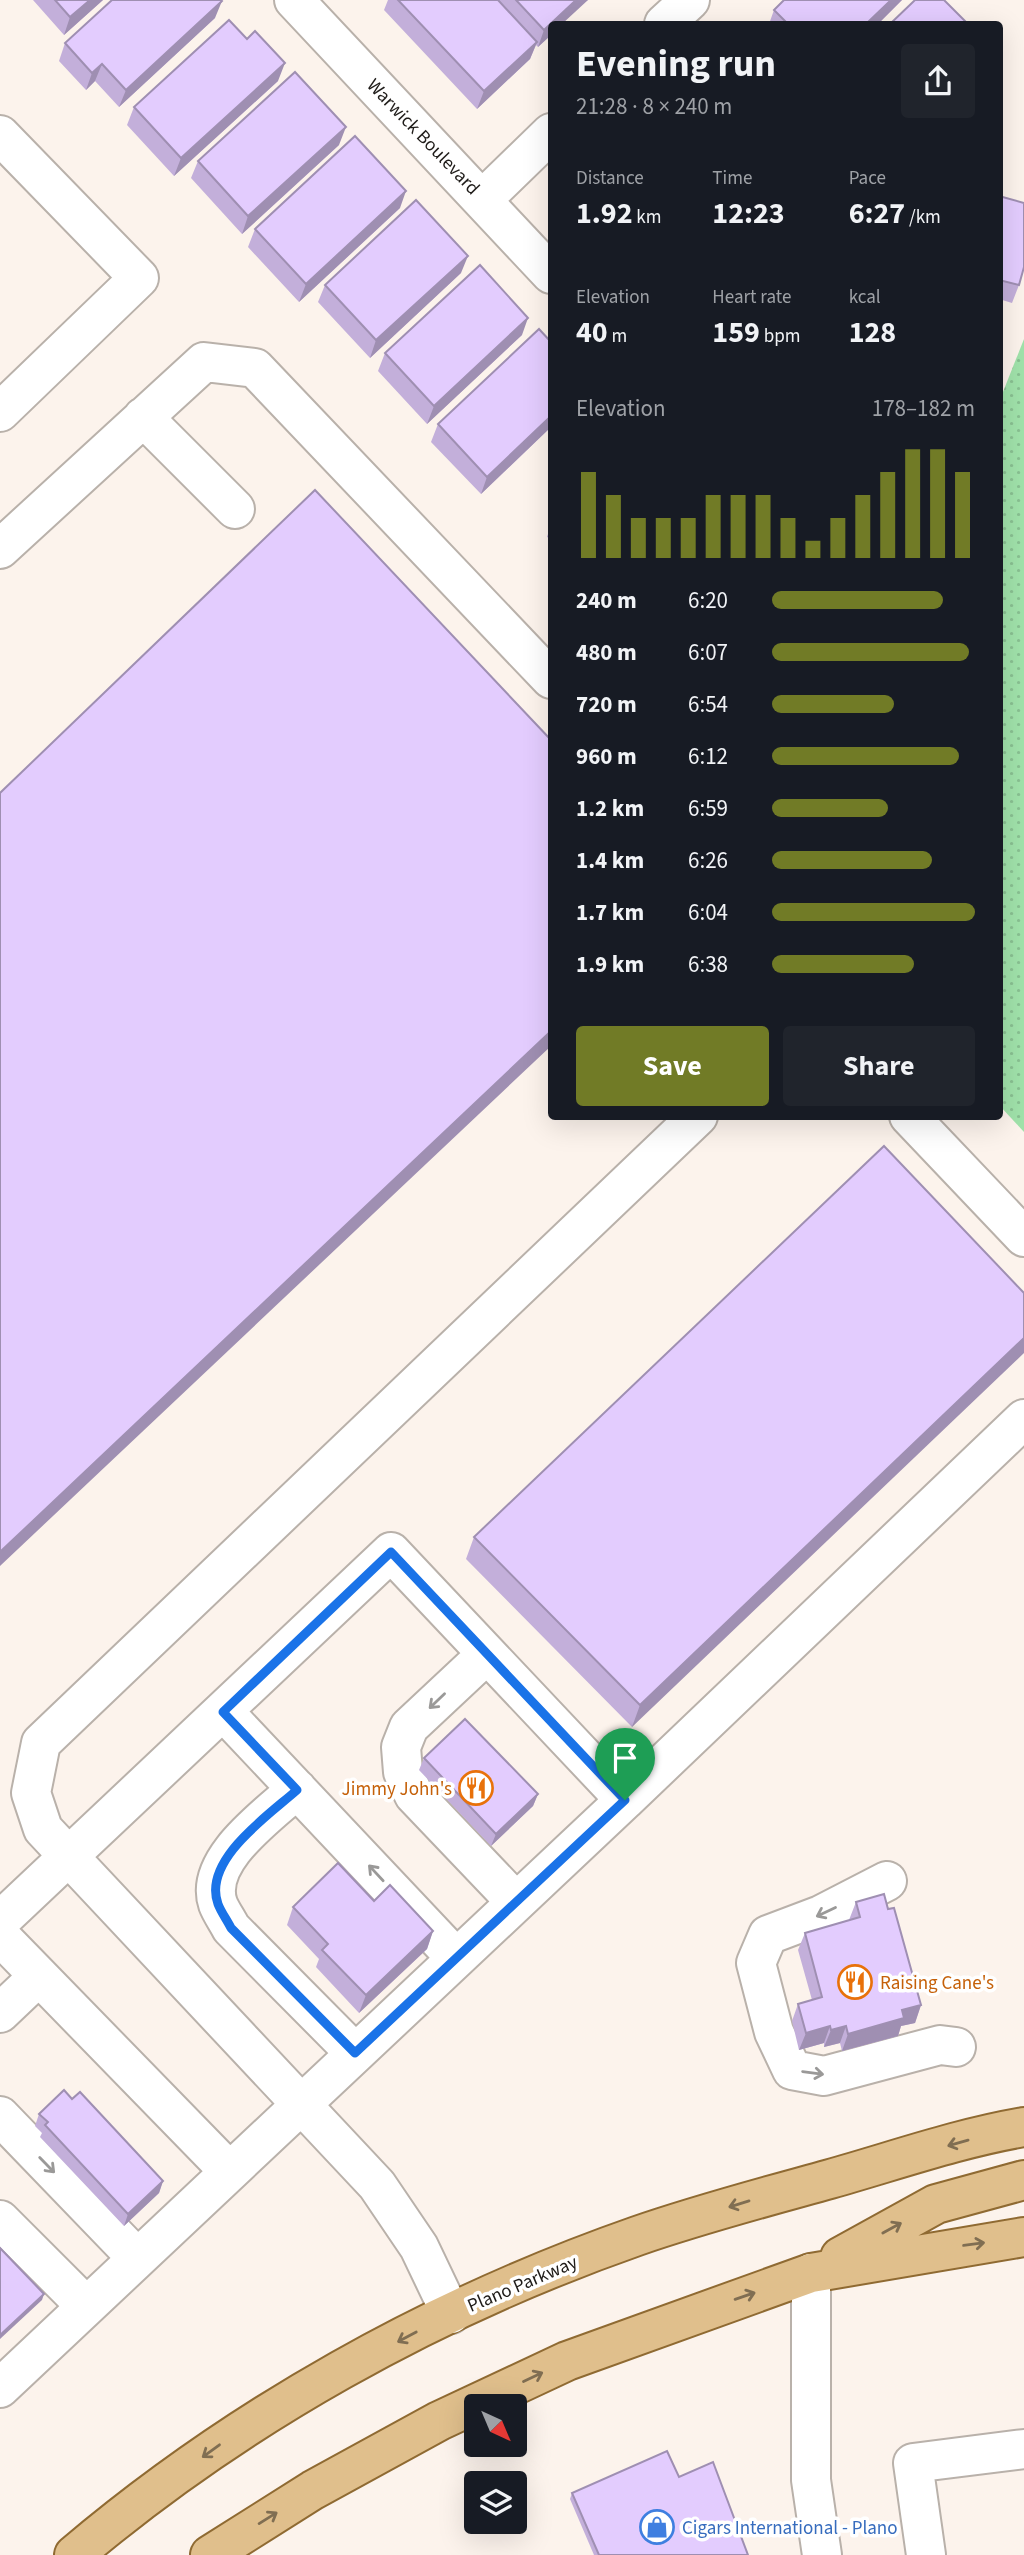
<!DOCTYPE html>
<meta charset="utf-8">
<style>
body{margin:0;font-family:"Source Sans 3",sans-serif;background:#20242c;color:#f1f3f6;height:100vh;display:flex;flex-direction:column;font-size:26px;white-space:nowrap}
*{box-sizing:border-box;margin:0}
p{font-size:23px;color:#9ea1a6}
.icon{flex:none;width:38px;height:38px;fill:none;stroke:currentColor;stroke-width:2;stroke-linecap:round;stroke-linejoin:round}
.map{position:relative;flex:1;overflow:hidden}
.details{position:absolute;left:548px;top:21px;width:455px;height:1099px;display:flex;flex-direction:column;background:#171b24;border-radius:7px;box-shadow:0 7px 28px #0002}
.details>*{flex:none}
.needle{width:46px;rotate:136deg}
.tools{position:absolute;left:464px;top:2394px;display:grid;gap:14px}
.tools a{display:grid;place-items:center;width:63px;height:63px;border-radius:7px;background:#171b24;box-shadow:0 7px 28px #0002;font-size:35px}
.pin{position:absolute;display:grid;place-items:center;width:60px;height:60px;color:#fff;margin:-72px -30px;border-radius:50% 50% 50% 0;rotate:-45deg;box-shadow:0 0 7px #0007}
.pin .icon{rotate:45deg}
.round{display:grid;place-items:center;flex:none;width:74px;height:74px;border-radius:7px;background:#20242c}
.headline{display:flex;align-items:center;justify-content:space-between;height:119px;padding:0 28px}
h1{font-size:38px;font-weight:700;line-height:52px}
.metrics{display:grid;grid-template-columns:repeat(3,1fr);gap:10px;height:119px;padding:7px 28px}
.metrics div{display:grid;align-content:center}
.metrics b{font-size:30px;font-weight:700}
.metrics small{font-size:19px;font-weight:400}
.metrics p{font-size:19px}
.chart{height:196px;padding:14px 28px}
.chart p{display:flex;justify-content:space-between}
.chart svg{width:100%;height:126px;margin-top:7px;stroke:#717b26;stroke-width:6}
.cta{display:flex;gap:14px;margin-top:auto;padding:14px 28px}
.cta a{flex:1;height:80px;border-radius:7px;background:#717b26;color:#fff;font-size:28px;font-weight:700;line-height:80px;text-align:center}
.cta a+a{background:#20242c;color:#f1f3f6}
ul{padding:0 28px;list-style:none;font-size:23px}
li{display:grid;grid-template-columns:112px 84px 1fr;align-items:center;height:52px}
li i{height:18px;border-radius:9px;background:#717b26}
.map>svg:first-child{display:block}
.grass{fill:url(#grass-dots)}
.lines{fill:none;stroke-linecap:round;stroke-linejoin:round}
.minor-casing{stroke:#b9b1aa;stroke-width:42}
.major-casing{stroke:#8f6a32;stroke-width:42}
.minor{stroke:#fff;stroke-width:38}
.major{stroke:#e0bf8c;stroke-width:38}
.wall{fill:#c3afda}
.shaded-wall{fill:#9f8fb2}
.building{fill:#e3ccfe;stroke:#9f8fb2;stroke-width:2}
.oneway{stroke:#9a9998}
.oneway2{stroke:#806e52}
.route-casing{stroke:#fff;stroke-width:14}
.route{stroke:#1a73e8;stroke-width:9}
.labels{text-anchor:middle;stroke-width:7;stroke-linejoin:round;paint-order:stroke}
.street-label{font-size:19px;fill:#1f1c19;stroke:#fff}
.food-label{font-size:19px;fill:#c56008;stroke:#fff;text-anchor:end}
.shop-label{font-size:19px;fill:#366cbe;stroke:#fff;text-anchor:start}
</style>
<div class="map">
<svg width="1024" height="2555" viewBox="0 0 1024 2555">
<defs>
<pattern id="grass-dots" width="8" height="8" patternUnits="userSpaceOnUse" patternTransform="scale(1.75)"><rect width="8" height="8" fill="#a0e2aa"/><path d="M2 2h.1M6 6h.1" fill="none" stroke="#89c192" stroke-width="1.8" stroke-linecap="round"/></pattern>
</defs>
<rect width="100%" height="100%" fill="#fcf3ec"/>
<path class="grass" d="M1024 339V1132L999 1105V402Z"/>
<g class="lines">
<g class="minor-casing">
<path id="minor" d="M294 0 551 274
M664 24 690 0
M0 135 139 278 0 412
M483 199 551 133
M143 417 235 509
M0 549 204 362 255 368 551 679
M909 1116 1024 1237
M487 1654 409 1727 401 1747 403 1772 414 1795 516 1902
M223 1711 456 1958
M297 1789C269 1815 203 1860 218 1904 221 1912 227 1920 231 1928L355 2053
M625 1800 1024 1419
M887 1881 821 1915 768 1935 756 1963 774 2032 792 2070 824 2076 940 2045 956 2047
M0 1921 391 1552 625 1800 0 2388
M0 1936 229 2171
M0 2013 39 1976
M0 2116 137 2258
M0 2220 86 2306
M811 2273V2480L822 2555
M451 2314 419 2247 377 2185 43 1829 31 1793 41 1743 698 1116
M926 2555 913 2463 1024 2449"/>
</g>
<g class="major-casing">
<path id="major" d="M840 2257 936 2204 1024 2180
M74 2555C238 2416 434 2307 637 2236 700 2214 765 2197 830 2179 894 2161 959 2138 1024 2127
M210 2555 313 2490 439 2421 567 2361 811 2273 1024 2237"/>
</g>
<use href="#minor" class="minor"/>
<use href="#major" class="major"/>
</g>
<path class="wall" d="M33 0H103L64 35Z
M388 0H588L551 24V35L538 47 536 45 530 59 477 109 384 10Z
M902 0 878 24H769L774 10Z
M215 18 119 107 95 81 86 90 59 61 65 43Z
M247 39 278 81 174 176 127 125 134 107Z
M339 145 242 234 191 178 198 161Z
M999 196 1019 285 1012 303 999 299Z
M400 208 299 302 248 247 255 229Z
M461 273 370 358 318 302 325 285Z
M522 335 427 424 378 371 385 353Z
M551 342V427L481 494 431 442 438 424Z
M551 525V539L547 537Z
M1024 1293 632 1727 466 1559 474 1537Z
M424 1758 538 1794 533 1806 491 1846 419 1770Z
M374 1901 433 1931 427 1949 359 2013 316 1967 319 1959 287 1925 293 1907Z
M856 1902 888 1909 921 2005 915 2023 901 2026 898 2036 842 2051 840 2043 824 2047V2043L799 2050 792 2021 798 2004 812 2000 798 1950 805 1933 849 1920Z
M39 2114 163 2181 159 2193 124 2226 40 2137 42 2133 35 2126Z
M679 2477 748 2555H594L570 2499 572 2493Z"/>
<path class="shaded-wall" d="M90 0H103L64 35 70 17Z
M576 0H588L562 24H551V35L538 47 544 30Z
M891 0H902L878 24H866Z
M222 1 215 18 119 107 126 90Z
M537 42 530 59 477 109 484 91Z
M285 63 278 81 174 176 181 158Z
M102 64 95 81 86 90 92 73Z
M346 127 339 145 242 234 248 216Z
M406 191 400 208 299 302 306 284Z
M468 256 461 273 370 358 376 340Z
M528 318 522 335 427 424 434 406Z
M551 416V427L481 494 487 477Z
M551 1031V1046L0 1566V1552Z
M1024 1338V1353L632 1727 640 1705Z
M538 1794 533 1806 491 1846 496 1834Z
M433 1931 427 1949 359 2013 366 1995Z
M921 2005 915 2023 901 2026 898 2036 842 2051 848 2034 902 2010Z
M830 2026 824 2043 799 2050 806 2033Z
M846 2026 840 2043 824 2047 831 2030Z
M163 2181 159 2193 124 2226 128 2214Z
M44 2294 42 2300 0 2339V2335Z"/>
<path class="building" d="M55 0H90L70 17Z
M112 0H221L222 1 126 90 102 64 92 73 65 43Z
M398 0H498L537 42 484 91Z
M516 0H576L544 30Z
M784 0H891L866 24H788L774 10Z
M915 0H944L968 24H890Z
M229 20 247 39 255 31 285 63 181 158 134 107Z
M295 72 346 127 248 216 198 161Z
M355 136 406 191 306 284 255 229Z
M999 196 1024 203V267L1019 285 999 280Z
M416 200 468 256 376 340 325 285Z
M480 265 528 318 434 406 385 353Z
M539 329 551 342V416L487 477 438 424Z
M315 490 551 740V1031L0 1552V793Z
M884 1146 1024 1293V1338L640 1705 474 1537Z
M465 1719 538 1794 496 1834 424 1758Z
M338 1863 374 1901 390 1885 433 1931 366 1995 322 1950 328 1944 293 1907Z
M884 1894 888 1909 894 1908 921 2005 902 2010 904 2018 848 2034 846 2026 831 2030 830 2026 806 2033 798 2004 822 1997 805 1933 860 1917 856 1902Z
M64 2090 72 2099 80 2092 163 2181 128 2214 45 2125 48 2122 39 2114Z
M0 2248 44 2294 0 2335Z
M667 2451 679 2477 713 2462 748 2555H599L572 2493Z"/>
<defs><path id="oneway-shaft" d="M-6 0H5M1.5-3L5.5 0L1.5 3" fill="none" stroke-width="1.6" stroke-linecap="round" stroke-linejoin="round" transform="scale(1.75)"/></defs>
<g class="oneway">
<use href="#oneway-shaft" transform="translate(437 1701) rotate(136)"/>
<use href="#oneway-shaft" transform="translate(376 1873) rotate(-133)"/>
<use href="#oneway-shaft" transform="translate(826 1912) rotate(155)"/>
<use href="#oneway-shaft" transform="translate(813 2073) rotate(8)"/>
<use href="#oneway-shaft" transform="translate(47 2165) rotate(46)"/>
</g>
<g class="oneway2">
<use href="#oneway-shaft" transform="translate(958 2143) rotate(164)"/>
<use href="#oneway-shaft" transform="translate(739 2204) rotate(163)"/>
<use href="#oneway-shaft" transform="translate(892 2228) rotate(-29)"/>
<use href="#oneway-shaft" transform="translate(974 2244) rotate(-8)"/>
<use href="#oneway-shaft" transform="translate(745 2296) rotate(-19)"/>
<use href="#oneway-shaft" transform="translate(407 2337) rotate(152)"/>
<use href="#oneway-shaft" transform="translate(533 2377) rotate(-25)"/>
<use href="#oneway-shaft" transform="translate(211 2451) rotate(144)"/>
<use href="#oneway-shaft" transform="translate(268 2518) rotate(-32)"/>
</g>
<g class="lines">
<g class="route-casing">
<path id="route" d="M391 1552 625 1800 355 2053 231 1928C227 1920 221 1912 218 1904 202 1860 269 1815 297 1790L223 1712Z"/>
</g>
<use href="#route" class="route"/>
</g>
<defs>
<g id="restaurant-ring" transform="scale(1.75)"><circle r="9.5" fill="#fff" stroke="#e8710a" stroke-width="1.5"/><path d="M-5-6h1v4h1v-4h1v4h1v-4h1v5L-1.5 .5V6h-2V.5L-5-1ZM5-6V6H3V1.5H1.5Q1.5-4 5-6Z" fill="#e8710a"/></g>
<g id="shop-ring" transform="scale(1.75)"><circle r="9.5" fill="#fff" stroke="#3f7fe0" stroke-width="1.5"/><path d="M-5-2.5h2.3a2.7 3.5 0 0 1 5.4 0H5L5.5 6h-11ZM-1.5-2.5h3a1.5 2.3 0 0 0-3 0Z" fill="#3f7fe0"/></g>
</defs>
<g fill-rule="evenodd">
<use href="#restaurant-ring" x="476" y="1788"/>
<use href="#restaurant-ring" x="855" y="1982"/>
<use href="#shop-ring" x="657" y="2527"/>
</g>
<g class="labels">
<g class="street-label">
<text transform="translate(424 136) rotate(46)" y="7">Warwick Boulevard</text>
<text transform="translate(522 2283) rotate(-23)" y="7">Plano Parkway</text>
</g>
<g class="food-label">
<text x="452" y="1795">Jimmy John's</text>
<text x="880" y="1989" text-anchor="start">Raising Cane's</text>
</g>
<g class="shop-label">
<text x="682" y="2534">Cigars International - Plano</text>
</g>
</g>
</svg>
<div class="tools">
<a><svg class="needle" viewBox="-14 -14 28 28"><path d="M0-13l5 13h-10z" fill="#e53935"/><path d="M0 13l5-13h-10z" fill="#9ea1a6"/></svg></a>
<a><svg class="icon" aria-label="layers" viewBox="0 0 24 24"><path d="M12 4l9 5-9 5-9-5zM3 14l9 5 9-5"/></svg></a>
</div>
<div class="pin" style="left:625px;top:1800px;background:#1e9e55"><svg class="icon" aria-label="arrive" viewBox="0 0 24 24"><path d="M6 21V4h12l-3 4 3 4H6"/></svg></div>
<section class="details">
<div class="headline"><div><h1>Evening run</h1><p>21:28 · 8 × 240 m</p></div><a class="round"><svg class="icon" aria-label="share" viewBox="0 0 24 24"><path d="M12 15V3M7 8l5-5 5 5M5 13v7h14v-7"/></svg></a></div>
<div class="metrics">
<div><p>Distance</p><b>1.92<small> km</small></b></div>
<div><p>Time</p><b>12:23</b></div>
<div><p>Pace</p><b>6:27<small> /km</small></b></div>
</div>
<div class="metrics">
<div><p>Elevation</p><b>40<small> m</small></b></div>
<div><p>Heart rate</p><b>159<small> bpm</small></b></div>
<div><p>kcal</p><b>128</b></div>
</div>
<div class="chart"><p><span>Elevation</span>178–182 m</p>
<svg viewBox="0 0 160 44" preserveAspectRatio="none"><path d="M5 44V14M15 44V22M25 44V30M35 44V30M45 44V30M55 44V22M65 44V22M75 44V22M85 44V30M95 44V38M105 44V30M115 44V22M125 44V14M135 44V6M145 44V6M155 44V14"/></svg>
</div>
<ul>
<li><b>240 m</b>6:20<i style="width:84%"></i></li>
<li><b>480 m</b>6:07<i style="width:97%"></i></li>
<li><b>720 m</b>6:54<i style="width:60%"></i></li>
<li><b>960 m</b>6:12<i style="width:92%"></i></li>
<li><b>1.2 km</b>6:59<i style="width:57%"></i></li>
<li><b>1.4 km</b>6:26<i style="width:79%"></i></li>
<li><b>1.7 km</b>6:04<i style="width:100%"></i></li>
<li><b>1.9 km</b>6:38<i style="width:70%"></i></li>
</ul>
<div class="cta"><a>Save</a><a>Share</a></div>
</section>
</div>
